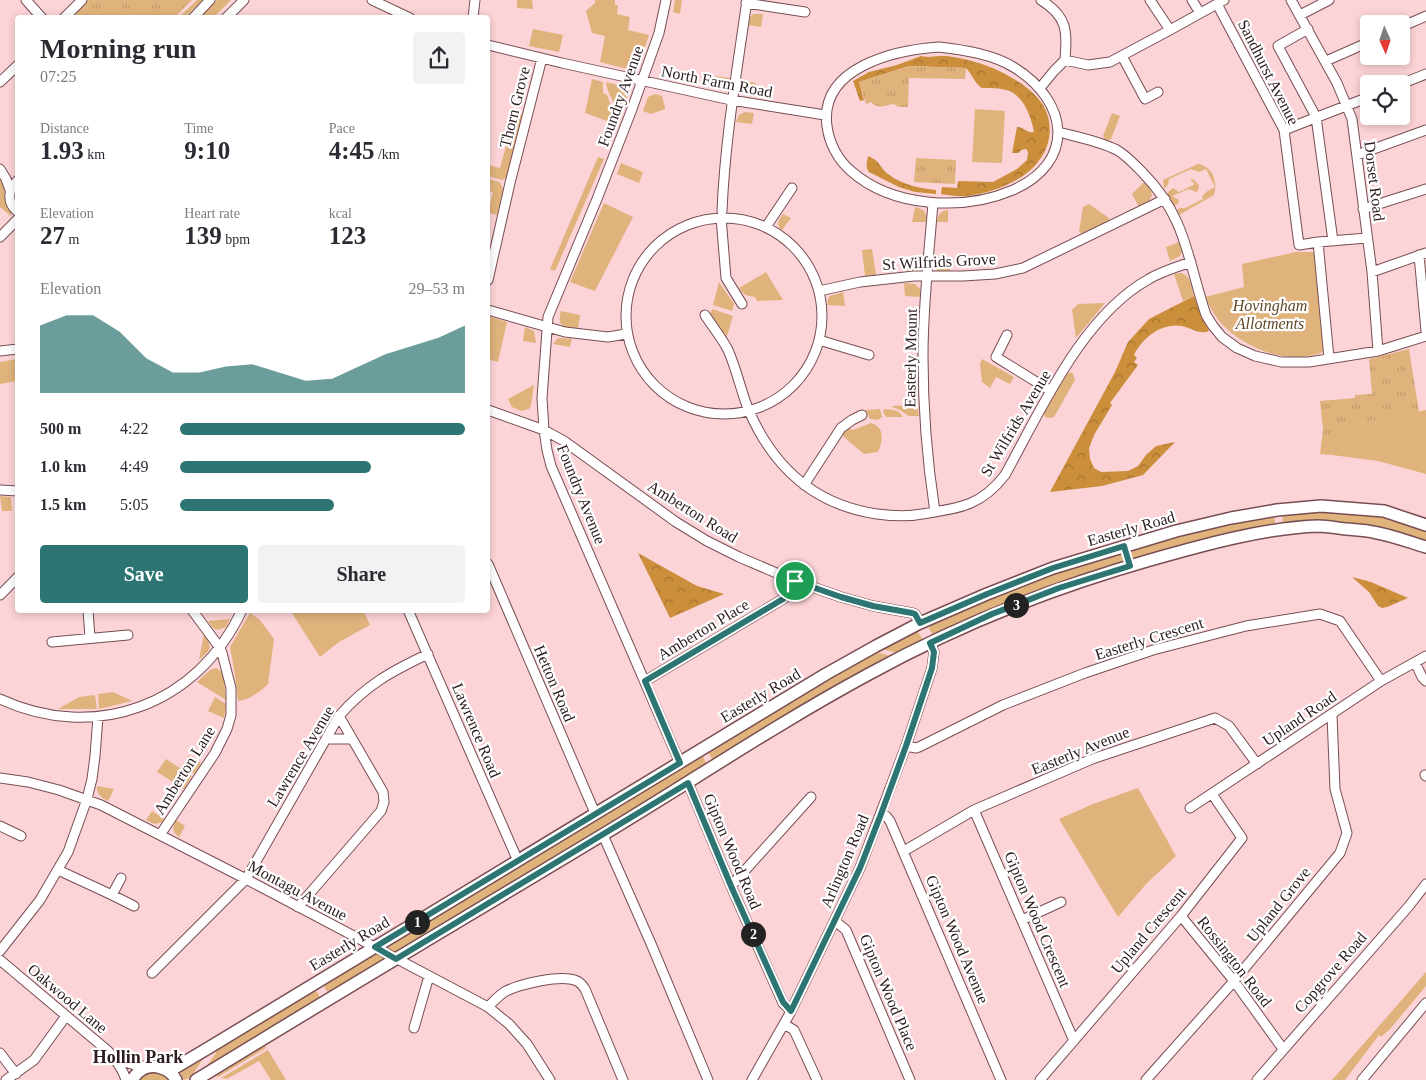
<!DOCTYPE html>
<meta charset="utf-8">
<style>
body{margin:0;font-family:Georgia,serif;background:#f2f2f3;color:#2b2b33;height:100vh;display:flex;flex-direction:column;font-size:19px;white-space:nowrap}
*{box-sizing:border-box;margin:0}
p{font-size:16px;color:#7c7c81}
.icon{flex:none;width:28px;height:28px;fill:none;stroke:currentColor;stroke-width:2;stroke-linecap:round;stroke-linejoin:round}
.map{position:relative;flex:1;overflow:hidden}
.side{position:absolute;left:15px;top:15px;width:475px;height:598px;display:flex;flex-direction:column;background:#fff;border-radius:5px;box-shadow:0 2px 8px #0003}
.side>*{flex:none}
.needle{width:32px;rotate:177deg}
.tools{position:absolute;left:1360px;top:15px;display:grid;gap:10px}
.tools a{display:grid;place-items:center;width:50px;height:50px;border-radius:5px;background:#fff;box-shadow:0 2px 8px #0003;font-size:25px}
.pin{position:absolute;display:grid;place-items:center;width:42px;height:42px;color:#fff;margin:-21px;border:2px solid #fff;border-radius:50%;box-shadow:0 1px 5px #0007}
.km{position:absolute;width:25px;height:25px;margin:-12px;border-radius:50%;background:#222;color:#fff;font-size:14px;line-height:25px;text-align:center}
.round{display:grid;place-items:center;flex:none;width:52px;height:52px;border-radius:5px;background:#f2f2f3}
.headline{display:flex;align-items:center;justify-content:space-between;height:85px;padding:0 25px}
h1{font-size:28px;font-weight:800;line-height:38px}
.figures{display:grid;grid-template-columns:repeat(3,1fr);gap:8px;height:85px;padding:5px 25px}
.figures div{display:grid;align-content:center}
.figures b{font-size:25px;font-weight:800}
.figures small{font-size:14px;font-weight:400}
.figures p{font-size:14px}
.chart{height:140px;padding:10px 25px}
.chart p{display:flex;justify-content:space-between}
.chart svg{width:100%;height:90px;margin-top:5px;fill:#2c7572;opacity:.7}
.button{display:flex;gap:10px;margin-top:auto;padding:10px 25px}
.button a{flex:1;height:58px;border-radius:5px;background:#2c7572;color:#fff;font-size:20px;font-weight:800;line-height:58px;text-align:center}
.button a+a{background:#f2f2f3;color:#2b2b33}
ul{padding:0 25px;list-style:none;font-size:16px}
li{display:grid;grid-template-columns:80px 60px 1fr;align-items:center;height:38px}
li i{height:12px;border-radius:6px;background:#2c7572}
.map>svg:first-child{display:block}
.green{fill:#e0b37c}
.forest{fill:url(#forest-crowns)}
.park{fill:url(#park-tufts)}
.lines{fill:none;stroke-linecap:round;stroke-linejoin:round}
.minor-casing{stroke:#784e53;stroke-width:11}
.major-casing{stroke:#784e53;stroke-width:14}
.minor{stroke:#fff;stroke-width:9}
.major{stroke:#fff;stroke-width:11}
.route-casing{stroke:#fff;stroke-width:10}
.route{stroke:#2c7572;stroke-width:6}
.labels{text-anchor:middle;stroke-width:4.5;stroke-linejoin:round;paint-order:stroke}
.street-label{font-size:16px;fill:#2e1c1e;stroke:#fff}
.park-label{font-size:16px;font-style:italic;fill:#624725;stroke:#fff}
.neighbourhood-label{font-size:18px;font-weight:bold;fill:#2e1c1e;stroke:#fff}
</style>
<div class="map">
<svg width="1426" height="1080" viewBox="0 0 1426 1080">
<defs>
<pattern id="forest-crowns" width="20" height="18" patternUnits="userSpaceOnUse" patternTransform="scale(1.25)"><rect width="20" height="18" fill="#cb8e3a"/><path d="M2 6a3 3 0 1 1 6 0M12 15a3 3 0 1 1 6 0" fill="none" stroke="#a57330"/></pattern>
<pattern id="park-tufts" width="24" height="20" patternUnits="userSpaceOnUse" patternTransform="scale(1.25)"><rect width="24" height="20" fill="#e0b37c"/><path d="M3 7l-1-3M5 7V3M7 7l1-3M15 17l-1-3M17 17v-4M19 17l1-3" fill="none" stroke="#c0996b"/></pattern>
</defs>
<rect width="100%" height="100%" fill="#fcd3d7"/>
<path class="green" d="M197 0H203L185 17H179Z
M217 0H231L214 17H200Z
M517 0H532L533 9 517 8Z
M595 0H615V5H618L617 14 630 17 628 30 649 35 640 62 635 68H623L600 62 605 36 592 33 586 11 595 3Z
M675 0H682L680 14 673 12Z
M753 14H763L761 27 748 25 749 18Z
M533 29 563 35 559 52 529 46Z
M715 76 730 78 728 84 725 88 713 89Z
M592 79 603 82V93L607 95 613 110 621 118 618 125 585 113Z
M740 80 756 83 753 96 740 91 738 86Z
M606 82C631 88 630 90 621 114 614 103 608 95 606 82Z
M655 94 662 96 665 107V109L651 114 643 111 648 97Z
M975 109 1005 111 1002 163 972 162Z
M745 112 754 113 752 124 736 122 739 115Z
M515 113 523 115 507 177 502 180 488 176V165L500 168Z
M1112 113 1120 116 1111 139 1106 141 1103 136Z
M598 157 604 159 555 271 550 269Z
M621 163 643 172 639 183 617 174Z
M1198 164C1213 166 1218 183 1214 195L1179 215 1177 210 1180 208H1185L1203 199 1202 197 1206 192 1215 187 1206 169 1199 172 1191 169 1169 179 1168 185 1164 189 1163 180Z
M2 179C7 192 2 201 11 212V216L0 207V180Z
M488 179 500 182 503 189 497 215 488 213 493 192 488 191Z
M1193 179 1199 185 1198 191 1196 192 1189 189 1172 196 1179 200 1178 204 1174 206 1167 193 1173 188 1179 192 1195 184 1190 180Z
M1144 182 1150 188 1152 195 1149 201 1139 207 1132 194Z
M604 203 633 217 595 291 570 282Z
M1089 204 1109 218V221L1082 234 1079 231 1083 207Z
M915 207C924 209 927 212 926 222H912Z
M948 210V222H937C938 215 940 211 948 210Z
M783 214 791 218 782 230C775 225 779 219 783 214Z
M1179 242 1182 251 1180 256 1170 261 1166 247Z
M872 249 876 275 865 276 862 250Z
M1296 252H1312L1315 254 1326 351C1289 367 1244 349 1219 321 1214 314 1209 305 1205 297L1244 287 1242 264Z
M907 259H923L920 270 916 272 908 273Z
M933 259H950V271C938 272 934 272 933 259Z
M766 272 783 300 757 301 755 297C746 295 746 297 739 288Z
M1180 273C1191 274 1191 287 1194 296L1183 301 1174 274Z
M719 282 734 304 732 311 713 305Z
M904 283 915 284 920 289V297L905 296Z
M843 292 845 306 827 305 828 299 830 296Z
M1105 303 1076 338 1072 310 1078 304Z
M712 309 733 316 726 339 710 314Z
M561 311 580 315 578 329C565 327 556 328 561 311Z
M488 316 507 322 498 362 488 359Z
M525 327 534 331 536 343 523 341Z
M559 338 572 339 570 347 553 344 557 339Z
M17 359V381L0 384V362Z
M982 359 1014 377 1010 384 996 377 990 388 982 382 980 364Z
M1071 372 1073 374 1075 380 1054 417 1049 418 1045 417 1044 413 1067 374Z
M534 385 531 405 529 409 521 411 512 407 508 399Z
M917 405 919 416H909L898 409 892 407V406Z
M880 409 882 417 878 420 870 419 866 410Z
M884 409C892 410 899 409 903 417H886L883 412Z
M1426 410V474L1378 461 1332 455 1334 447 1348 425Z
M871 423C885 427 883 441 878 452L864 454 845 438 843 436V430L849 426 850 429 853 430Z
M0 496 11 497 12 511H2Z
M1326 510 1383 517 1426 529V542L1284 524C1282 522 1282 517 1284 514Z
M1274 516 1276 526 1133 560 1130 552V550C1177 534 1226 524 1274 516Z
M1122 552 1125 561 1124 563 933 635 929 629V627L931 624C994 595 1056 572 1122 552Z
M290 610H363L370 625 339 642 320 657Z
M250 613 260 620 274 639 268 684C259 693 250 699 238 701L235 675 230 647Z
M230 619 226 627 218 630 213 628 208 621Z
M917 631 922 638V641L898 653 885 650 886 647Z
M204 634C213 648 211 649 199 660Z
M876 652 891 656 714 762 707 751Z
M216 668 223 673 226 700 197 682 210 670Z
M113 692 132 701 99 709 98 694Z
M95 695 97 709H58L79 697Z
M215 697 226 704 224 718 208 711Z
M702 754 707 765 395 953 387 948V945Z
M189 755 201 763 194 774 182 766Z
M166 759 192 776 184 789 157 772Z
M97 786 114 789 108 801C101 797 96 794 97 786Z
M1138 788 1176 856 1147 883 1118 917 1059 819 1093 804Z
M152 811 165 819 163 822 154 824 146 820Z
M176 820 185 826 179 837C172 832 172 827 176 820Z
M375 953 384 958 385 960 329 993C326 990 324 988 324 984Z
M1426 972V986L1390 1029 1381 1037 1379 1035 1345 1080H1332Z
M313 991 317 992 319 996V999L204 1070 216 1053 215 1050Z
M264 1045 266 1048 218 1077 216 1075Z
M268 1050 286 1080H271L259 1061 227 1079 221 1078Z
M205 1056 193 1074V1076L184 1080 179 1071Z"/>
<path class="forest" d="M921 56C930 58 932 56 940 56 954 55 982 63 995 69 1012 77 1033 89 1043 105 1049 115 1051 127 1049 138 1043 174 1000 192 967 196 959 197 949 195 941 194L942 187 957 188 958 181 993 182 1017 169 1027 160 1028 152 1026 149 1021 150 1019 153H1012L1017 127C1024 127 1028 134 1034 132 1031 116 1023 94 1006 90 999 88 990 88 982 88 975 84 972 74 966 68L909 66 859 82 864 100 860 101 853 81 869 72 897 65Z
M868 156C881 161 879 167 888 174 902 185 919 188 936 190V194L915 192 899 187 869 172C865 167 867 162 868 156Z
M1194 296 1201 316 1209 331C1200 335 1192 328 1182 326 1162 322 1142 338 1134 355L1137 358 1134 362 1138 365 1110 403 1112 405 1094 435 1089 448 1090 459 1094 468 1101 472 1128 471 1138 466 1146 455 1156 446 1175 442 1143 475 1102 486 1050 492 1115 372 1128 342 1149 319Z
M638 553 697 586 724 594 670 618Z
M1352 577 1371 582 1408 598 1387 607 1382 608 1378 606 1369 592Z"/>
<path class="park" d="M88 0H192L175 17 70 18Z
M909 66 966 68 965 79 909 78 908 107H899L894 104C885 105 878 110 871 102L866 104 859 82Z
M916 158 956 160 955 184 914 182Z
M1409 349 1419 412 1349 425 1334 447 1332 455 1320 454 1323 429 1320 401 1355 398V395L1372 394 1369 359Z
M149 1072C159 1072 163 1074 170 1080H138L143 1075Z"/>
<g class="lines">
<g class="minor-casing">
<path id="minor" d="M26 0 42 18
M372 0 410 18
M666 0 659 33 632 109 597 199 548 317 542 398 544 430 547 450 551 466 680 763
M1150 0 1170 30
M1192 0 1200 13
M1291 0 1337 83 1352 119 1372 272 1378 351
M746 3 805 12
M1217 4 1284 130 1299 245 1318 242 1367 238
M1300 15 1329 0
M64 18 82 0
M193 18 210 0
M226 18 244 0
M473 18 475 0
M1401 27 1426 16
M1308 29 1278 46 1316 117 1333 241
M488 45 562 63 731 100 825 115
M939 47C964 50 993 54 1015 68 1069 102 1076 162 1013 190 964 211 893 208 851 171 838 160 829 143 827 126 819 67 895 50 939 47Z
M1122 56 1145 99 1158 92
M1065 60 1088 65 1110 62 1170 30 1224 0
M1326 61 1369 42
M0 82 18 65
M1401 84 1426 74
M1040 88 1054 71 1065 60C1067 31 1068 17 1041 0
M1284 130 1369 97
M1058 132C1078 137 1099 141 1117 150 1127 156 1135 165 1143 173 1187 218 1187 259 1206 315L1213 326 1222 337 1237 348 1255 356 1281 362H1309L1378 351 1426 336
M1357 155 1426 130
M0 169 6 179 10 190
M18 180C7 190 7 203 18 212
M933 203C929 254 923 305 923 356 923 409 927 460 935 512
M1363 209 1426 189
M722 211C725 139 737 71 747 0
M721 217 726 278 742 304
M626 316a98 98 0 1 1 196 0a98 98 0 1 1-196 0Z
M766 227 792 188
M0 237 18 219
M1318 242 1329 358
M1419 255 1426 331
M1372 272 1426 253
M488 280 510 183 542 58
M819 291 860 282 914 276H963L995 274 1023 268 1165 199
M488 310 565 332 608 337 626 334
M705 315C712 326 722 338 728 350 737 370 741 392 749 411 774 468 815 505 877 514 892 516 907 517 922 514 960 508 981 506 1005 475 1041 410 1082 316 1149 279 1162 271 1177 267 1191 262
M1007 335 996 357 1051 391
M819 340 869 355
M0 351 18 349
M488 410 544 430 564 441 676 522 707 541 739 557 795 581 841 597 873 606 912 613 915 614 920 623
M804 485 841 428 852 420 862 415
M0 490 18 491
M488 564 595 813
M0 595 18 577
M88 610 90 638
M408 610 518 861
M52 642 128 635
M1415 662 1422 677 1426 681
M645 681 783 599 792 589 795 581
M0 699C95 743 198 705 242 610
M326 739H352
M906 746 916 748 919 747 1003 705 1085 673 1153 650 1246 626 1320 614 1340 621 1381 681
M1425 775 1426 776
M0 778 28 782 59 790 101 805 246 879 488 1007 509 1024 527 1044 550 1080
M688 783 731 886 783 1003 791 1011
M1190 808 1381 681 1426 656
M974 810 1074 1041
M881 814 886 816 890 821 1001 1080
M0 826 21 836
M160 835 215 753 227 729 231 715V688L222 653 220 648 192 610
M603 835 652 946 708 1080
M904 851 974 810 1092 759 1215 718 1229 726 1257 764
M58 870 112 895 121 878
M731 886 811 797
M112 895 134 906
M298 907 381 811 384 802 383 792 339 716
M1181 916 1234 981 1283 1049
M1022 920 1061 902
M835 921 846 930 910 1080
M0 951 40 900 68 852 87 799 92 779 95 756 98 717
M0 960 108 1051C116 1060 123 1069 126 1080
M152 973 246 879 339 716C366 685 392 671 428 654
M488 1007C494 1001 499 995 506 991 521 984 561 974 577 981 581 983 583 986 585 989L623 1080
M784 1024 794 1030 817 1080
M414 1028 429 976
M0 1053 16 1074
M117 1060 135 1065 148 1067
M6 1080 34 1060 66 1016
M752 1080 789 1015 860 868 906 746 932 668 934 652 930 643
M1040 1080 1181 916 1242 838 1212 794
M1146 1080 1234 981 1340 853 1347 833 1335 789 1332 715
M1257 1080 1409 906 1426 884
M1362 1080 1426 1003"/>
</g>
<g class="major-casing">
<path id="major" d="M167 1070 173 1069 210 1047 826 674 876 646 920 623 987 594 1053 568 1176 531 1231 518 1277 510 1321 506 1384 511 1426 525
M132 1080C134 1077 137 1073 140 1071 152 1062 170 1068 176 1080
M196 1080C331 997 468 916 604 834 692 781 778 723 869 674 958 625 1052 588 1150 560 1203 545 1263 528 1318 526 1327 526 1337 528 1346 529 1355 530 1364 530 1373 532 1391 535 1409 542 1426 547"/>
</g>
<use href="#minor" class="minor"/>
<use href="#major" class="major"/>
</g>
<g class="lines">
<g class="route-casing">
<path id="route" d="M1124 546 1130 566 1059 588 992 614 930 643 934 652 932 668 906 746 881 814 860 868 791 1011 783 1002 731 886 688 783 396 959 375 947 680 763 645 681 783 599 792 589 795 581 841 597 873 606 912 613 915 614 920 623 987 594 1053 568Z"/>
</g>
<use href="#route" class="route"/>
</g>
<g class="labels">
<g class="street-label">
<text transform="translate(1269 72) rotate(63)" y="6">Sandhurst Avenue</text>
<text transform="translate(717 81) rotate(11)" y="6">North Farm Road</text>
<text transform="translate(620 96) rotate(-70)" y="6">Foundry Avenue</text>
<text transform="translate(514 107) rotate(-76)" y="6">Thorn Grove</text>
<text transform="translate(1375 181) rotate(83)" y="6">Dorset Road</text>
<text transform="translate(939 261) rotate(-3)" y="6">St Wilfrids Grove</text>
<text transform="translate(910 358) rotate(-89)" y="6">Easterly Mount</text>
<text transform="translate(1015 423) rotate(-59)" y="6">St Wilfrids Avenue</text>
<text transform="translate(582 494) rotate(68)" y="6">Foundry Avenue</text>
<text transform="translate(693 511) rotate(32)" y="6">Amberton Road</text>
<text transform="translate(1131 528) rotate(-16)" y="6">Easterly Road</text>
<text transform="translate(703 629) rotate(-31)" y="6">Amberton Place</text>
<text transform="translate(1149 638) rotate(-17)" y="6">Easterly Crescent</text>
<text transform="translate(555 683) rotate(67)" y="6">Hetton Road</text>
<text transform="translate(760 695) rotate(-31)" y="6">Easterly Road</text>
<text transform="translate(1299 718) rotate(-34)" y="6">Upland Road</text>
<text transform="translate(477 730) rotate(67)" y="6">Lawrence Road</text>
<text transform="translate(1080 750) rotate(-22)" y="6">Easterly Avenue</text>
<text transform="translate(300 756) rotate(-59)" y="6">Lawrence Avenue</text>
<text transform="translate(184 770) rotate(-58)" y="6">Amberton Lane</text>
<text transform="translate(733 851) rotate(67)" y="6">Gipton Wood Road</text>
<text transform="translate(844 861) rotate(-67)" y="6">Arlington Road</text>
<text transform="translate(298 890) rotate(28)" y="6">Montagu Avenue</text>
<text transform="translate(1278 904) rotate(-51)" y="6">Upland Grove</text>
<text transform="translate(1038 919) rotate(67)" y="6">Gipton Wood Crescent</text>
<text transform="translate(1148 930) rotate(-50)" y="6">Upland Crescent</text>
<text transform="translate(958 939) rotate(67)" y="6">Gipton Wood Avenue</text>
<text transform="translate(349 943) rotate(-31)" y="6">Easterly Road</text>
<text transform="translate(1235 961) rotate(52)" y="6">Rossington Road</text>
<text transform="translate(1330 972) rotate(-49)" y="6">Copgrove Road</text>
<text transform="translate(889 992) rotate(67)" y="6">Gipton Wood Place</text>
<text transform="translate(68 998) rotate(40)" y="6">Oakwood Lane</text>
</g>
<g class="park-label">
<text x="1270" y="311">Hovingham<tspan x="1270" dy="18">Allotments</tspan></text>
</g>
<g class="neighbourhood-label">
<text x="138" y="1063">Hollin Park</text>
</g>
</g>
</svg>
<div class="tools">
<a><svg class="needle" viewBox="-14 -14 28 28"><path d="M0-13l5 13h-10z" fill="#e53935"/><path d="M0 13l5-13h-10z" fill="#7c7c81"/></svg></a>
<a><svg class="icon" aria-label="locate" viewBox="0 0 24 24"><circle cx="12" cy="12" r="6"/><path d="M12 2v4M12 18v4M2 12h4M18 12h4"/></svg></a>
</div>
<div class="pin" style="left:795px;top:581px;background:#1e9e55"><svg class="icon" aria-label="arrive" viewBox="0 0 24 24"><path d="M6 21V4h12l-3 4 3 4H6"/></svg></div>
<b class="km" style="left:417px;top:922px">1</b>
<b class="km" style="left:753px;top:934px">2</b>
<b class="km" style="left:1016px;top:605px">3</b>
<section class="side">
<div class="headline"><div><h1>Morning run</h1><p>07:25</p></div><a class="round"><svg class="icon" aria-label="share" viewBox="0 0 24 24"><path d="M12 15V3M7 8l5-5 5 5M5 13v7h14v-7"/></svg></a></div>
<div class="figures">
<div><p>Distance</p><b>1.93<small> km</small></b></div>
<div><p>Time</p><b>9:10</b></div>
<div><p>Pace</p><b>4:45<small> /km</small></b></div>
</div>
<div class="figures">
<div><p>Elevation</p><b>27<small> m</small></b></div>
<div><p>Heart rate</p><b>139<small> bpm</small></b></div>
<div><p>kcal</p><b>123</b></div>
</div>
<div class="chart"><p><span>Elevation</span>29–53 m</p>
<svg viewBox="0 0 160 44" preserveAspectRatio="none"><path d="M0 44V11L10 6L20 6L30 14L40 27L50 34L60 34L70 31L80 30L90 34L100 38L110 37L120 31L130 25L140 21L150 17L160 11V44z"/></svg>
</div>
<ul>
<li><b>500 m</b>4:22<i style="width:100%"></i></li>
<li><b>1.0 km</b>4:49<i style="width:67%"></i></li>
<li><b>1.5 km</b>5:05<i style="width:54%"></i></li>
</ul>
<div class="button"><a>Save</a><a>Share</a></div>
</section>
</div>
